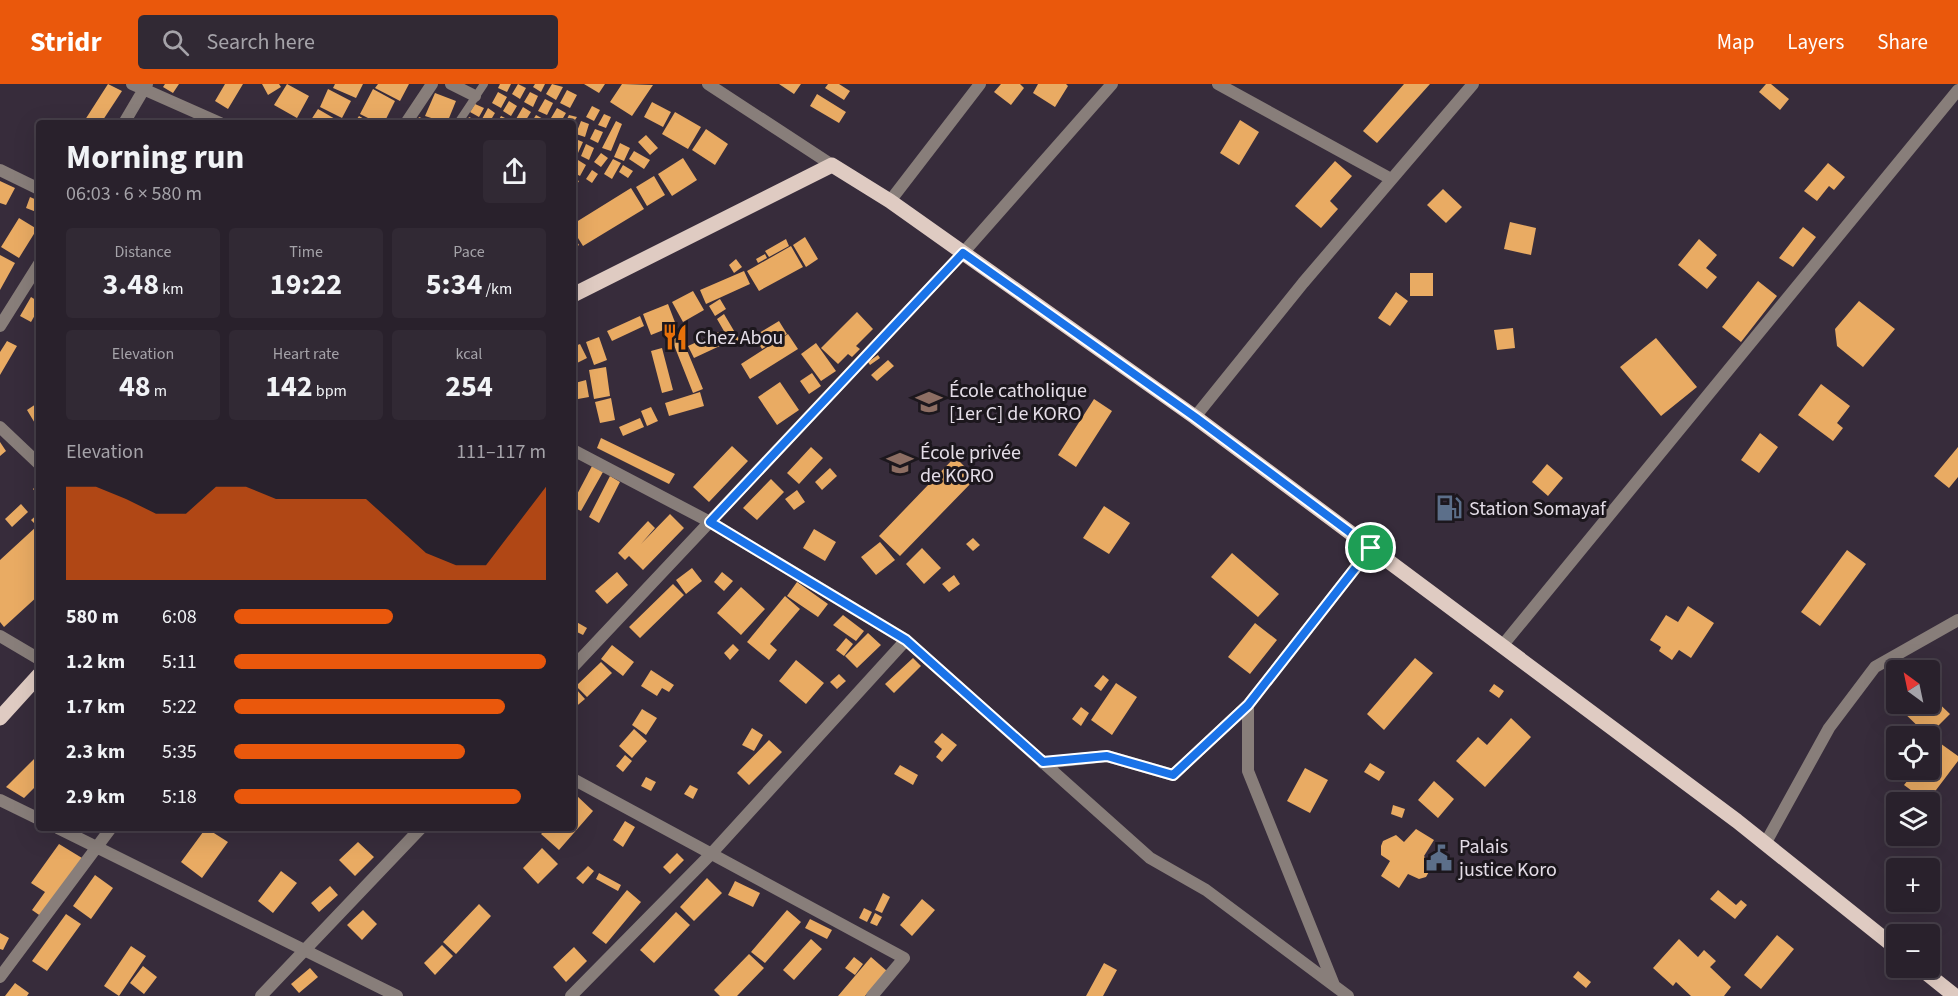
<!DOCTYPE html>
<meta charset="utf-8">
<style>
body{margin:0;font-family:"Source Sans 3",sans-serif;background:#312934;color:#f1f3f6;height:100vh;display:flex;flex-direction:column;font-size:22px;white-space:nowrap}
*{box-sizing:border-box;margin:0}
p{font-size:20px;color:#a5a3a9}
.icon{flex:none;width:33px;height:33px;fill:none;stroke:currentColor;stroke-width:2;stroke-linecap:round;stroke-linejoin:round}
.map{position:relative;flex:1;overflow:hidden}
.sheet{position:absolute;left:36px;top:36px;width:540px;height:711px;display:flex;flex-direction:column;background:#29212c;border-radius:6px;box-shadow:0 6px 24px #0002,0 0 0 2px #453e48}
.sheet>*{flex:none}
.needle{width:39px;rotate:327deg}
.tools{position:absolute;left:1886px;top:576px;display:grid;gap:12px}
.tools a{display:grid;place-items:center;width:54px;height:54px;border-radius:6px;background:#29212c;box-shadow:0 6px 24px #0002,0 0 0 2px #453e48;font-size:30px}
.pin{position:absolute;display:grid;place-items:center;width:51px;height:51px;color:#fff;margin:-26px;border:3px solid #fff;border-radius:50%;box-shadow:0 2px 6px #0007}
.round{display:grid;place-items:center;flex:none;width:63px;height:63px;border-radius:6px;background:#312934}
.head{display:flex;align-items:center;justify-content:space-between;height:102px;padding:0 30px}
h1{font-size:33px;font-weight:700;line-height:45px}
.stats{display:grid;grid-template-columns:repeat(3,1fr);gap:9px;height:102px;padding:6px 30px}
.stats div{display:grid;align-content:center;border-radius:6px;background:#312934;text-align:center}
.stats b{font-size:30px;font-weight:700}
.stats small{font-size:16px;font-weight:400}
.stats p{font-size:16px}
.chart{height:168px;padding:12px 30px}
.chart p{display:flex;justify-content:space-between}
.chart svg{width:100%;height:108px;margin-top:6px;fill:#ea580c;opacity:.7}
ul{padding:0 30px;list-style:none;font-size:20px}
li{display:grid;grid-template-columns:96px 72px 1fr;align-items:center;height:45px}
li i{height:15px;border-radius:8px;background:#ea580c}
header{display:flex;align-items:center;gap:36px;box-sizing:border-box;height:84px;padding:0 30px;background:#ea580c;color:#fff}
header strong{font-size:28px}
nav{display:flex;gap:33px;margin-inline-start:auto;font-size:21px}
.search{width:420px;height:54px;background:#312934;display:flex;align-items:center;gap:15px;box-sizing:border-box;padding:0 21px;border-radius:6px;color:#a5a3a9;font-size:22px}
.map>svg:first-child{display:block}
.building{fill:#e9ab63}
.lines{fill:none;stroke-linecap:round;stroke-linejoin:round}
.service{stroke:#887e7a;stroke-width:8}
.minor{stroke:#887e7a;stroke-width:12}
.tertiary{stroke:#887e7a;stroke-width:12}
.primary{stroke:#dfcbc2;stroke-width:15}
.route-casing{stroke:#fff;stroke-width:12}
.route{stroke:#1a73e8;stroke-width:8}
.labels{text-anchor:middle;stroke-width:6;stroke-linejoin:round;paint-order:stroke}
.poi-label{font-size:20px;fill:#e4dde7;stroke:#1c171d;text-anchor:start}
</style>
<header>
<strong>Stridr</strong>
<div class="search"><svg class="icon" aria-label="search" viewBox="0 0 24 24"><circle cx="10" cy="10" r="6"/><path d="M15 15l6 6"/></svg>Search here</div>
<nav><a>Map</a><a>Layers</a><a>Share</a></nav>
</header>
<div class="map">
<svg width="1958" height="912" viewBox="0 0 1958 912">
<rect width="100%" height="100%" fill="#372c3b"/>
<path class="building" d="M108 0 122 7 101 39H83Z
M165 0H179L173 9 163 3Z
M225 0H243L228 25 215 17Z
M262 0H279L281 3 268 11Z
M287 0 309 12 297 34 274 21Z
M335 0H363L356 14 333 4Z
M378 0H409L400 17 375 4Z
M500 0H511L507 8 498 4Z
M518 0 526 4 520 15 512 10Z
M535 0H545L541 8 533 3Z
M552 0 563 3 556 16 546 10Z
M584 0H605L599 9Z
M622 0 653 1 632 32 610 18Z
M779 0H801L794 10Z
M828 0H839L850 7 844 16 825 4Z
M1001 0H1020L1024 4 1011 21 994 8Z
M1038 0H1066L1068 2 1055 23 1033 9Z
M1404 0H1430L1377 59 1363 47Z
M1766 0H1771L1789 15 1780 26 1759 8Z
M328 5 351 17 342 34 320 23Z
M373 5 395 17 384 39H378L360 30Z
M567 6 577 11 570 24 560 19Z
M498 8 507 13 501 24 492 19Z
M530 8 538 12 533 23 524 18Z
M435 9 456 17 447 39 425 32Z
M817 10 846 28 839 39 810 22Z
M545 15 553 19 547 31 538 27Z
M509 17 517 22 511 32 503 27Z
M652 18 671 28 663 43 644 33Z
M475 20 484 24 479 33 470 28Z
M592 22 600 26 594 37 586 33Z
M523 23 531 28 524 39 516 35Z
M488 24 495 29 489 39 482 35Z
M557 24 566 29 560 39 551 34Z
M318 25 342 39H309Z
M675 28 701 43 688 65 662 50Z
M604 30 611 33 606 44 598 41Z
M536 31 545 36 544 39H531Z
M569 31 577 33 573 39H565Z
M359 32 371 39H354Z
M501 32 509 36 508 39H497Z
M419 33 433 39H416Z
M469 33 477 37 476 39H466Z
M1240 36 1259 48 1239 81 1220 69Z
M581 37 589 40 585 53 576 50Z
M616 37 622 40 611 67 602 64Z
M595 45 603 48 598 59 590 55Z
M706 45 728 60 715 81 692 66Z
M646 51 658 64 650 71 638 58Z
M573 54 583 58 578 69 573 66Z
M620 59 630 64 624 77 614 73Z
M586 60 594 64 589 76 581 72Z
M634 67 650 76 644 85 629 75Z
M601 69 608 74 601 83 594 78Z
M683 74 697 96 672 112 658 90Z
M613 75 621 79 612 95 604 90Z
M578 76 586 81 580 92 573 88Z
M1335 77 1352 92 1330 117 1338 125 1321 144 1295 122Z
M1828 79 1845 93 1834 106 1829 102 1817 117 1804 107Z
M623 81 633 87 628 94 619 88Z
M592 86 598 90 592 99 586 95Z
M654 92 665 111 647 122 636 103Z
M573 94 579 97 573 107Z
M0 97 15 104 6 121 0 119Z
M631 104 644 125 583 162 573 146V140Z
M1443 105 1462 123 1446 139 1427 121Z
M30 113 39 117V129L26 124Z
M19 134 37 145 19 174 1 163Z
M1510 138 1536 144 1531 171 1504 165Z
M1803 143 1816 153 1793 183 1779 174Z
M573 151 579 161 573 165Z
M805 153 818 175 806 183 793 161Z
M786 155 789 162 769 173 765 167Z
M1699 155 1717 171 1706 184 1717 193 1707 205 1678 181Z
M791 162 803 183 759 207 747 187Z
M765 170 767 174 758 179 756 175Z
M0 171 15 179 0 206Z
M736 175 742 183 734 189 729 181Z
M744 187 750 200 706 220 700 206Z
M1410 189H1433V212H1410Z
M1758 197 1777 212 1741 258 1722 243Z
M693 207 704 226 683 238 672 218Z
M1396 208 1408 217 1390 242 1378 234Z
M31 213 39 218V224L31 238 20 232Z
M720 215 726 225 715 232 709 222Z
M1859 217 1895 245 1863 283 1837 262 1835 245Z
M668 220 676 241 651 251 643 230Z
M857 228 873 245 856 262 860 265 852 273 848 270 838 280 821 264Z
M724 230 740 257 732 261 717 235Z
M640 232 644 242 612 257 607 247Z
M779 237 787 250 762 265 754 252Z
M1513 244 1515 264 1497 266 1494 246Z
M679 247 703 305 693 309 670 251Z
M719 248 724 260 694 274 688 262Z
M788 250 798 265 750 295 741 280Z
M599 253 607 276 594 281 586 258Z
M1656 254 1697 303 1661 332 1620 283Z
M7 257 17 262 0 291V268Z
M816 259 836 287 821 297 801 270Z
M580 260 587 274 573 281V263Z
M662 264 673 306 662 309 651 267Z
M878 271 880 274 870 281 868 278Z
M888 276 894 282 877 297 871 291Z
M606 283 610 312 594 315 589 286Z
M812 289 821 302 809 310 800 297Z
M586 296 589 313 578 315 575 299Z
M780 298 799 326 777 341 758 313Z
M1821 300 1850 322 1837 339 1843 344 1833 357 1798 331Z
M700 308 704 322 669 332 665 319Z
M611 314 615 336 600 339 595 318Z
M1094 315 1112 327 1076 383 1058 371Z
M39 318V346L27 326Z
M651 323 658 337 647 342 641 327Z
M640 334 644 343 623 352 619 343Z
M1760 349 1778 363 1759 389 1741 376Z
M601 354 675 390 669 400 597 364Z
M0 358 6 367 0 372Z
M732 362 748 377 709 418 693 403Z
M811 363 823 374 799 400 787 389Z
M1958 363V393L1949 404 1934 392Z
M955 373 976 394 900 472 879 452Z
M1547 380 1563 394 1548 412 1532 398Z
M592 382 603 388 581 427 573 423V418Z
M830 384 837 392 822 406 815 398Z
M610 392 620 398 599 439 589 433Z
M771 395 784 408 757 436 743 424Z
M39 399V412L33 405Z
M797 406 805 418 794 426 785 415Z
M21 420 28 428 12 443 5 435Z
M1104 422 1130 439 1109 470 1083 454Z
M39 429V511L4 543 0 538V476L37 442 31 436Z
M670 430 684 444 643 486 629 472 625 476 618 469 648 437 655 444 641 460Z
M814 445 836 458 825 477 803 464Z
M973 454 980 461 973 467 966 460Z
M880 458 895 476 876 491 861 473Z
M922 464 941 484 924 500 906 480Z
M1847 466 1866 480 1820 542 1801 528Z
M1232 469 1279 510 1258 533 1211 493Z
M692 484 702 497 686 510 676 496Z
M617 488 628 501 607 520 595 507Z
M722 488 733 497 724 507 714 498Z
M954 491 960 500 949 508 942 500Z
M797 498 828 520 818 533 787 512Z
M673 500 684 511 640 554 629 543Z
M741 503 765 525 741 551 717 529Z
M785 512 800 525 770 560 777 566 769 576 747 558Z
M1688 522 1714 539 1691 574 1679 566 1672 576 1659 567 1661 563 1650 556 1666 531 1678 538Z
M843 531 864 547 856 557 833 541Z
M573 536 587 544 583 551 573 546Z
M1255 539 1277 556 1250 590 1228 573Z
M868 549 881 561 857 584 845 572Z
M846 554 853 560 844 572 836 566Z
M733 560 739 566 730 576 724 569Z
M612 561 634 578 623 592 601 575Z
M913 574 921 582 894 609 885 600Z
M1415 574 1433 589 1384 646 1367 630Z
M796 576 824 599 806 620 779 597Z
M601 578 612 589 587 613 576 602Z
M651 586 674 601 669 608 662 604 657 612 641 602Z
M839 590 846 597 837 605 830 598Z
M1103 591 1109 596 1101 607 1094 602Z
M1116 599 1137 613 1112 651 1091 636Z
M1494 600 1504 607 1499 614 1489 607Z
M576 605 585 615 573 625V608Z
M1929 610 1950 630 1928 652 1898 623 1902 620H1929Z
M1081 623 1089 629 1081 642 1072 635Z
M642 625 657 634 646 651 632 641Z
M1511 634 1531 653 1485 703 1456 677 1478 653 1487 661Z
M752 644 763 651 754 667 742 661Z
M634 645 647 657 632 674 619 662Z
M942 649 957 661 942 678 936 673 942 665 934 658Z
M769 656 782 668 749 701 737 689Z
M1937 657 1958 672V677L1927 718 1904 701 1916 686H1929V668Z
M39 670V699L24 714 6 703Z
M625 671 632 677 623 688 616 682Z
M1370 679 1385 688 1379 697 1364 688Z
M900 681 918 691 913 701 894 690Z
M1305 684 1328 696 1310 729 1287 717Z
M646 693 656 698 651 707 641 702Z
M1434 697 1454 715 1438 734 1418 716Z
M690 701 698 705 693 715 684 710Z
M576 711 593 727 559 766 541 750 547 744H573V714Z
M1393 721 1405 725 1402 734 1391 730Z
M625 737 635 743 623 763 613 756Z
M206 744 228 758 202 794 181 778Z
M1416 745 1434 756 1424 772 1431 781 1430 786 1426 793 1419 795 1408 790 1399 804 1381 792 1390 777 1381 771V762L1383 757 1396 751 1404 758Z
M358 758 374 773 355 792 339 776Z
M59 760 82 774 42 833 32 826 45 808 31 799Z
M542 764 558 780 538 800 523 784Z
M677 769 684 776 670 790 663 783Z
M588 782 594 787 583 800 576 794Z
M281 787 297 799 273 829 258 817Z
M599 789 621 801 618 807 596 795Z
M95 791 113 804 91 835 73 822Z
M707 794 722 809 694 837 680 823Z
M735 797 760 809 753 823 728 811Z
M330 802 338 811 319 828 311 819Z
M627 806 641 818 606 860 592 849Z
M1718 806 1736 821 1741 816 1747 821 1735 835 1710 815Z
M883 809 890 813 882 829 875 826Z
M922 815 935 826 912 852 900 841Z
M479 820 491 832 456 870 443 858Z
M864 824 872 828 867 838 859 834Z
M363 826 377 840 362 856 347 841Z
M787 826 801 838 765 879 751 868Z
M676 828 690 841 654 879 640 866Z
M875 829 882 833 877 842 870 839Z
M66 830 81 840 47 887 32 877Z
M810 835 832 846 827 855 805 844Z
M0 849 9 854 3 866 0 865Z
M1777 851 1794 865 1761 905 1744 891Z
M811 855 822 865 794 896 783 886Z
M1679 855 1698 873 1704 866 1716 877 1710 883 1731 903 1724 912H1691L1676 898 1673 902 1653 884Z
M442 861 453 872 435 891 424 879Z
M131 862 146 872 119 912 104 902Z
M574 863 587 877 566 898 553 883Z
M749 870 764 884 737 912H720L714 906Z
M854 873 863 880 855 891 845 884Z
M871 873 887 887 865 912H838Z
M1104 879 1117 886 1103 912H1086Z
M143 882 157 893 144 910 130 899Z
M310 884 318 893 299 909 291 900Z
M1578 887 1591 898 1586 904 1573 893Z
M15 899 29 909 27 912H5Z"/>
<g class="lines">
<path class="service" d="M458 39 484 0"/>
<path class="minor" d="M132 0 220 39
M451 0 475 12
M1218 0 1391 95
M124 39 147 0
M406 39 432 0
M0 86 39 105
M890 117 980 0
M0 242 39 180
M1195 333 1303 199 1473 0
M0 343 39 380
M573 366 710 438 906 556 1150 774 1206 806 1348 912
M0 552 39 575
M1502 562 1958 6
M573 583 963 169
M1043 679 1107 672 1173 691 1248 621
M573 695 904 874 872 912
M0 716 39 735
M58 744 397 912
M1765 760 1829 644 1875 583 1958 536
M0 893 111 744
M1334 901 1248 687V621L1371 464
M261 912 421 744
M571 912 711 770 906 556"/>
<path class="tertiary" d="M708 0 832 81
M963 169 1112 0"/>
<path class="primary" d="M573 211 832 81 890 117 1195 333 1737 737 1896 864
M0 634 39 591
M1920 884 1955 912"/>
</g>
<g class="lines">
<g class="route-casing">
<path id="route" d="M963 169 1195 333 1371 464 1248 621 1173 691 1107 672 1043 678 906 556 710 438Z"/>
</g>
<use href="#route" class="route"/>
</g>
<defs>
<g id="restaurant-bare" transform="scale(2.07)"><path d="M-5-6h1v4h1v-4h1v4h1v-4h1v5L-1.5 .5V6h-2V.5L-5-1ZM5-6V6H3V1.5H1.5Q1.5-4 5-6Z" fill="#e8710a" stroke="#1c171d" stroke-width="2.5" paint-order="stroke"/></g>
<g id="school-bare" transform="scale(2.07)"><path d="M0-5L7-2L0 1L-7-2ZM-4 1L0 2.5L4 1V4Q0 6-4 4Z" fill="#8d6e63" stroke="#1c171d" stroke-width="2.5" paint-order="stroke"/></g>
<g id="fuel-bare" transform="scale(2.07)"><path d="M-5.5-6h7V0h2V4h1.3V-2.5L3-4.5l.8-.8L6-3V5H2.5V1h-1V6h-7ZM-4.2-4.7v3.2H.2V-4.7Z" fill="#5c6f8a" stroke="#1c171d" stroke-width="2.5" paint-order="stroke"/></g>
<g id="civic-bare" transform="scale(2.07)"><path d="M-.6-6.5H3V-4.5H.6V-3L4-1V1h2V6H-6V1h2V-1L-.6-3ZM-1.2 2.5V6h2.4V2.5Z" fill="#5c6f8a" stroke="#1c171d" stroke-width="2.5" paint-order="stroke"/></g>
</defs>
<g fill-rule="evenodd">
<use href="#restaurant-bare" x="675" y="253"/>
<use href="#school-bare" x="929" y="318"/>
<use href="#school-bare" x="900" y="379"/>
<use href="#fuel-bare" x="1449" y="424"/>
<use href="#civic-bare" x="1439" y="774"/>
</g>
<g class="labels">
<g class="poi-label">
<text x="695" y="260">Chez Abou</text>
<text x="949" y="313">École catholique<tspan x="949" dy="23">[1er C] de KORO</tspan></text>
<text x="920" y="375">École privée<tspan x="920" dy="23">de KORO</tspan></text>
<text x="1469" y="431">Station Somayaf</text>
<text x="1459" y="769">Palais<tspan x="1459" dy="23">justice Koro</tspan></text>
</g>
</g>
</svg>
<div class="tools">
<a><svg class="needle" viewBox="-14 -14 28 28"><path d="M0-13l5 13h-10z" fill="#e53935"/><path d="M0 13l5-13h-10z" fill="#a5a3a9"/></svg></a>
<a><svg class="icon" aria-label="locate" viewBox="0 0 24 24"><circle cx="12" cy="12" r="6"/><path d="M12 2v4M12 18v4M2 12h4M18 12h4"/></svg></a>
<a><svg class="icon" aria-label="layers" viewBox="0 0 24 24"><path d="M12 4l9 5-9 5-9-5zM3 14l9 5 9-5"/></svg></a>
<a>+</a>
<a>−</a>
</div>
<div class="pin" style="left:1371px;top:464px;background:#1e9e55"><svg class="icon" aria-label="arrive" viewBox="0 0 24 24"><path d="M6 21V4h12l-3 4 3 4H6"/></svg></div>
<section class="sheet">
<div class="head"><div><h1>Morning run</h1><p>06:03 · 6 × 580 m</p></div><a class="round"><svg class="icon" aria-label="share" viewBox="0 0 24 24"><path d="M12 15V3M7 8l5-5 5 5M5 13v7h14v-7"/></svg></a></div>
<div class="stats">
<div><p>Distance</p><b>3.48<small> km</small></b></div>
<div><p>Time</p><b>19:22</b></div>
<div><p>Pace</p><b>5:34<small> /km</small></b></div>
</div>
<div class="stats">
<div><p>Elevation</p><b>48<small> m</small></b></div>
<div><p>Heart rate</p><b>142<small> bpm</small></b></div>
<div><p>kcal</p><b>254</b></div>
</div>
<div class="chart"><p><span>Elevation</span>111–117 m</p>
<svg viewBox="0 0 160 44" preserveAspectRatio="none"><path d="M0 44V6L10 6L20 11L30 17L40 17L50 6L60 6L70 11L80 11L90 11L100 11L110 22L120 33L130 38L140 38L150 22L160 6V44z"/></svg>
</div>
<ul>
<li><b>580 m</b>6:08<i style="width:51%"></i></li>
<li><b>1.2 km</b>5:11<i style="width:100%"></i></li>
<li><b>1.7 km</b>5:22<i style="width:87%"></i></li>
<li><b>2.3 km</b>5:35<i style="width:74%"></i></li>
<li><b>2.9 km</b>5:18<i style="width:92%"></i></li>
</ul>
</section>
</div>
